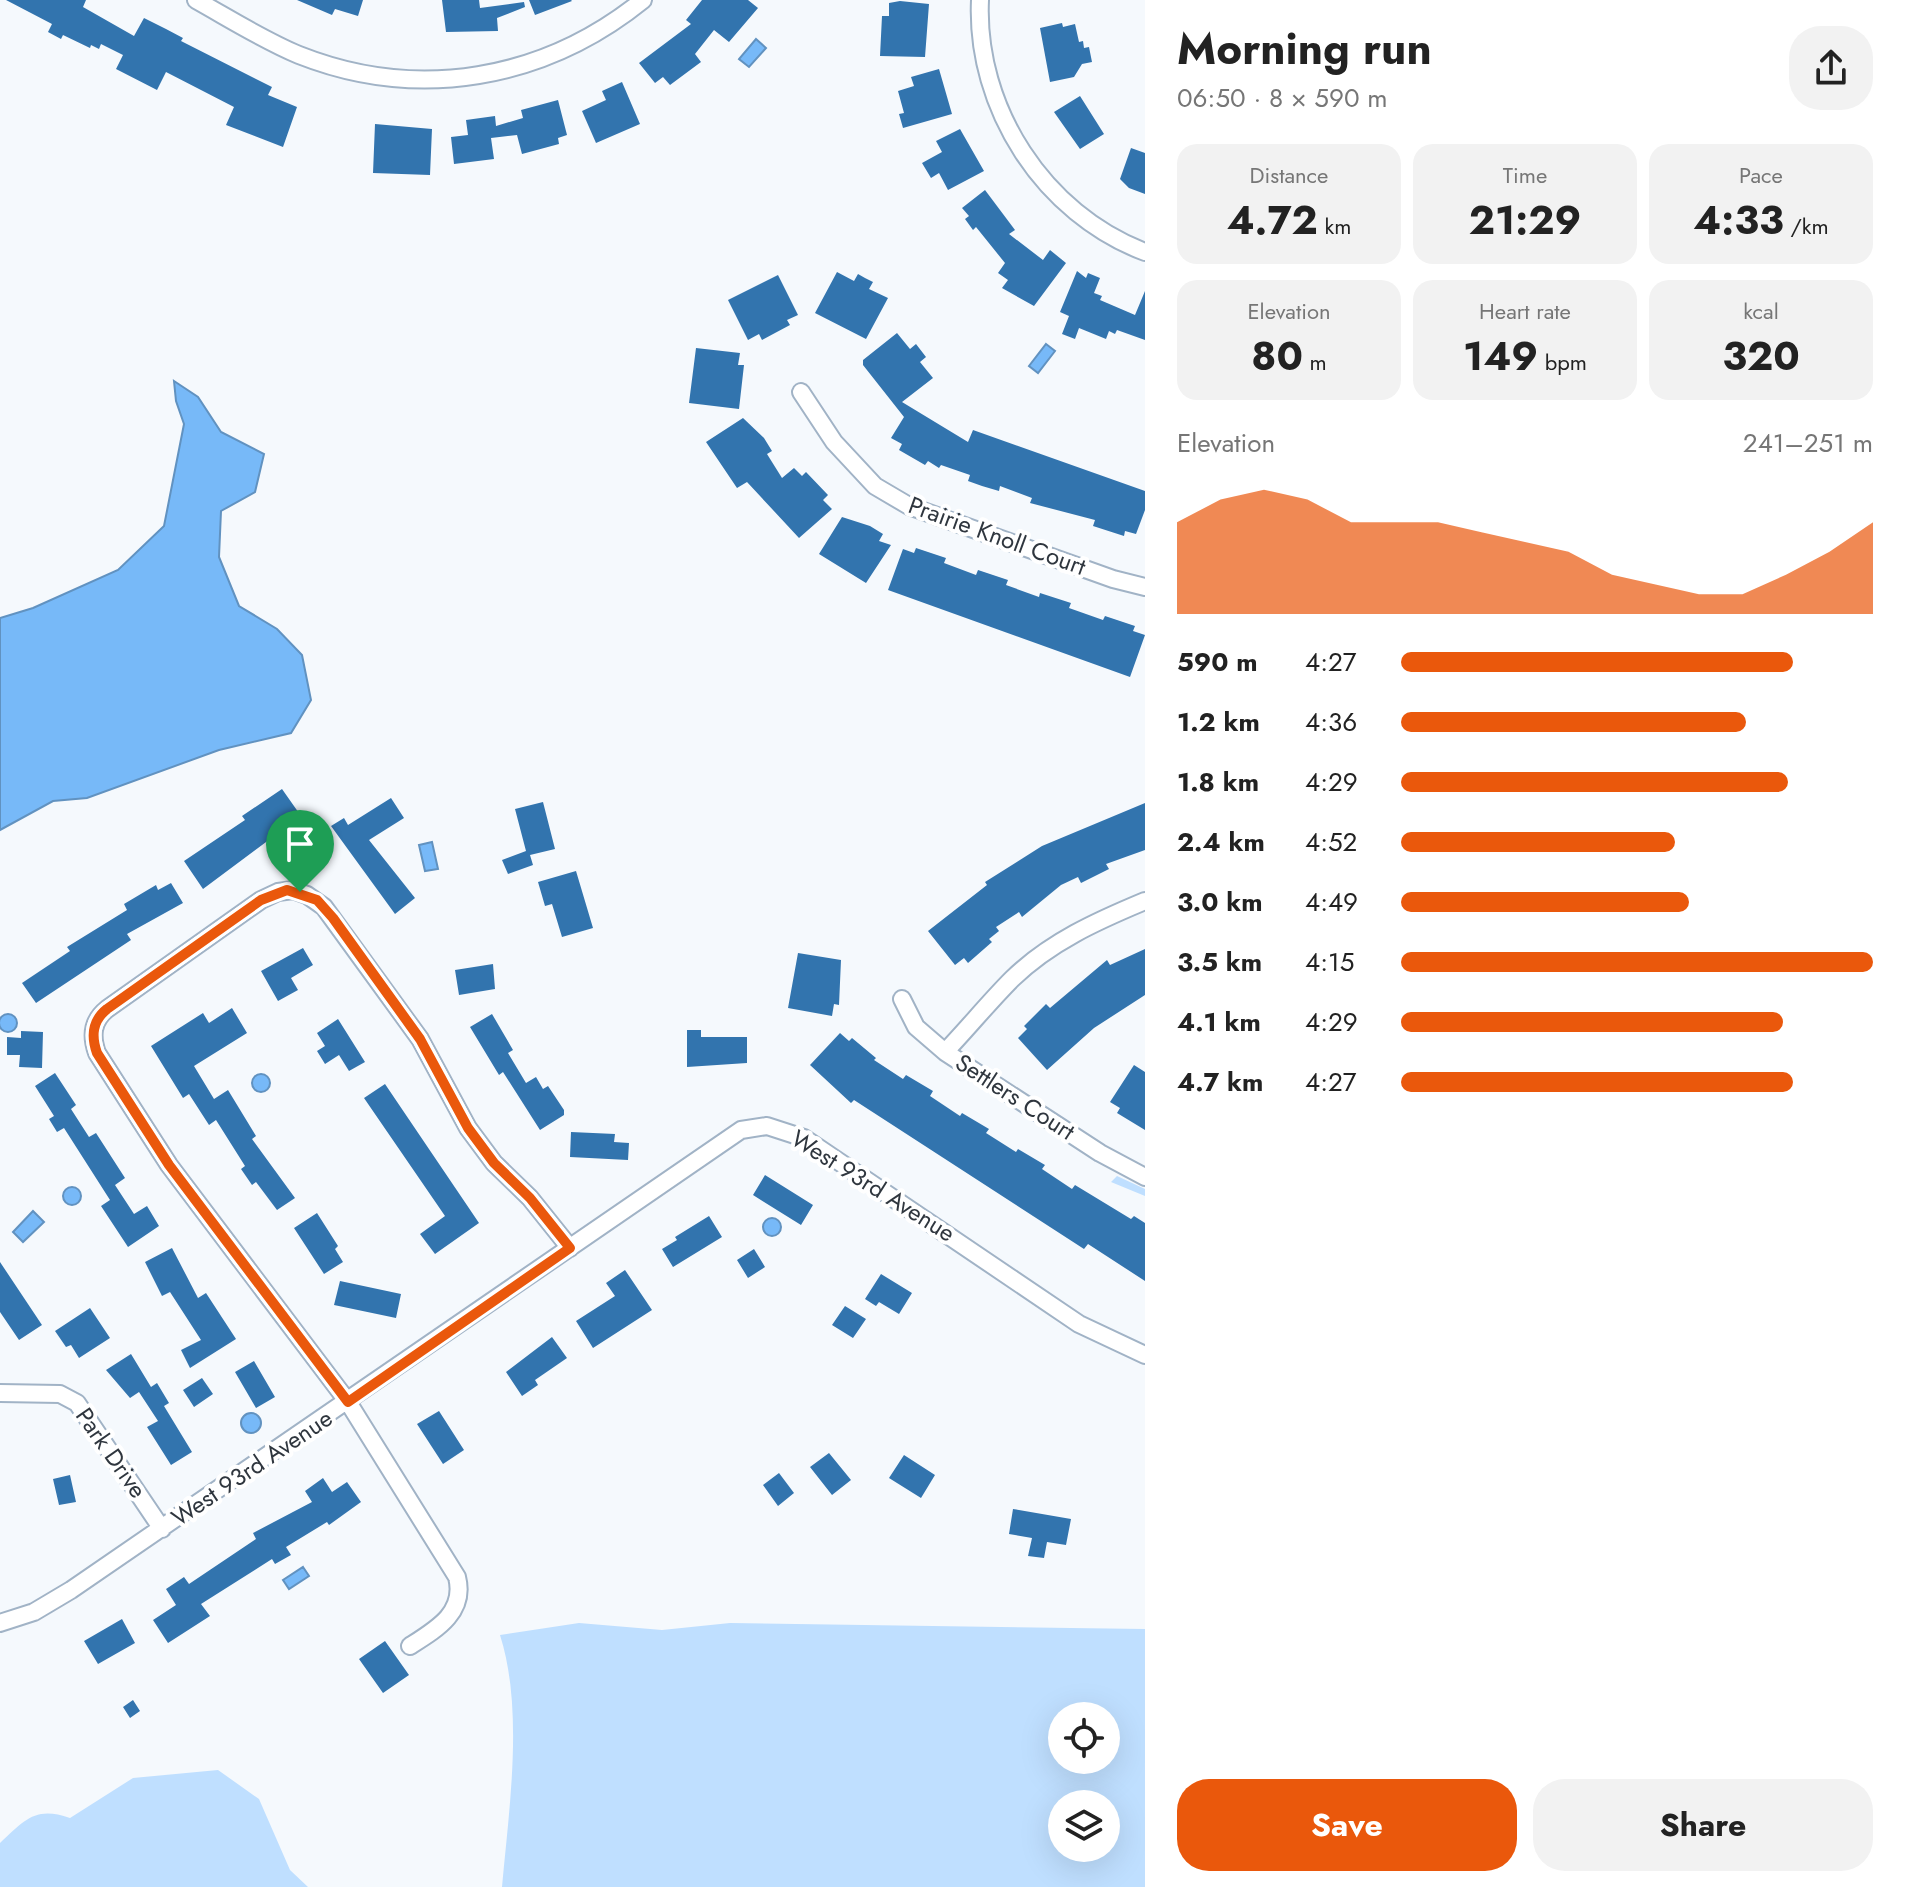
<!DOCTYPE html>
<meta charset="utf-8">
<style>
body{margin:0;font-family:Jost,sans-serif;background:#f2f2f2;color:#222;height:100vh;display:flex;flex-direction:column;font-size:30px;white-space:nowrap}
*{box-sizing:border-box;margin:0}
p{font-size:26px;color:#767676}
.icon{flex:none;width:44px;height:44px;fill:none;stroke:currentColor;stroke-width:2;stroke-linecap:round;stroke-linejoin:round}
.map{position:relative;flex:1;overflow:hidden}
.panel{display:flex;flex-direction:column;background:#fff;width:760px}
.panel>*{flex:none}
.controls{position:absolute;left:1048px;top:1702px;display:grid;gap:16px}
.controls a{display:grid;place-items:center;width:72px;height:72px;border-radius:50%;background:#fff;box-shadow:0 8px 32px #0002;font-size:40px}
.pin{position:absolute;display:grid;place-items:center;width:68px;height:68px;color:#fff;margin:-82px -34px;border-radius:50% 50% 50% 0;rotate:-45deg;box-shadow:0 0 8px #0007}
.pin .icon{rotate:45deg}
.round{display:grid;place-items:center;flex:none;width:84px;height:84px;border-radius:32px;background:#f2f2f2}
.headline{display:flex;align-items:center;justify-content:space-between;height:136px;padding:0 32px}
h1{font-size:44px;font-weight:700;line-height:60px}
.metrics{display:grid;grid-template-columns:repeat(3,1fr);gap:12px;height:136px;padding:8px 32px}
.metrics div{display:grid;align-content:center;border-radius:20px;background:#f2f2f2;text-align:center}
.metrics b{font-size:40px;font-weight:700}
.metrics small{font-size:22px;font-weight:400}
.metrics p{font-size:22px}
.chart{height:224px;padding:16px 32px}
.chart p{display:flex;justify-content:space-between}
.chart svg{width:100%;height:144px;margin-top:8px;fill:#ea580c;opacity:.7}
.action{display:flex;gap:16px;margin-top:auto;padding:16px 32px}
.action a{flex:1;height:92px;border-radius:32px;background:#ea580c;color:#fff;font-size:32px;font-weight:700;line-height:92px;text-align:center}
.action a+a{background:#f2f2f2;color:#222}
ul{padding:0 32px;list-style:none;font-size:26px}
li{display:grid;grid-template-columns:128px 96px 1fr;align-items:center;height:60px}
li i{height:20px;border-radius:10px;background:#ea580c}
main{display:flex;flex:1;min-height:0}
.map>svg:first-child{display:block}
.green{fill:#bfdfff;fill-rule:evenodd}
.water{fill:#77b9f8;stroke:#6192c0;stroke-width:2}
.building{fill:#3274ae}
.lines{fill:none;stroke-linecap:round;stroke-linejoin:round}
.minor-casing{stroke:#a1b3c6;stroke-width:20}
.minor{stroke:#fff;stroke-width:16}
.route-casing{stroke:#fff;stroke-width:16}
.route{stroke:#ea580c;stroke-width:10}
.labels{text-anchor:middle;stroke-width:8;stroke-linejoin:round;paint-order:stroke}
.street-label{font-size:24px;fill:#2f363e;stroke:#fff}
</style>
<main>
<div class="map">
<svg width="1145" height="1887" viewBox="0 0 1145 1887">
<rect width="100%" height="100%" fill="#f5f9fd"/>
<path class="green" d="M1117 1176 1145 1189V1196L1111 1182Z
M579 1623 662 1630 730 1623 1145 1629V1887H502C509 1809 524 1710 500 1635ZM1106 1716V1760H1062V1716ZM1106 1804V1848H1062V1804Z
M218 1770 259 1799 290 1870 308 1887H0V1843C25 1820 35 1806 70 1818L133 1778Z"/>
<path class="water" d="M756 39 766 48 749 67 739 59Z
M1046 344 1055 351 1038 373 1029 366Z
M174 381 198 397 221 432 264 454 255 492 221 511 219 557 239 606 277 629 302 655 311 700 291 733 219 750 87 798 53 801 0 830V618L33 608 118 570 164 526 184 424 176 401Z
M432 842 438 869 425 871 419 845Z
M-1 1023a9 9 0 1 1 18 0a9 9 0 1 1-18 0Z
M252 1083a9 9 0 1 1 18 0a9 9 0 1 1-18 0Z
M63 1196a9 9 0 1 1 18 0a9 9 0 1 1-18 0Z
M33 1211 44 1222 23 1242 13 1232Z
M763 1227a9 9 0 1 1 18 0a9 9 0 1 1-18 0Z
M241 1423a10 10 0 1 1 20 0a10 10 0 1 1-20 0Z
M303 1567 309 1576 289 1589 283 1580Z"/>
<path class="building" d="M6 0H86L83 7 134 36 144 18 166 29 183 38 181 41 272 87 268 95 297 107 283 147 226 125 234 107 166 72 157 90 116 69 123 55 101 44 99 49 91 45 90 48 63 35 61 39 48 32 52 24Z
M297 0H363L358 16 335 9 332 15Z
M442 0H479L480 8 524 2 525 7 497 18 498 31 446 32Z
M529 0H571L572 1 535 15Z
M702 0H748L758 8 729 42 714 30 695 54 701 62 670 85 663 77 655 83 639 63 691 24 686 20Z
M900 1 929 4 925 57 880 56 882 16H889V3Z
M1062 23 1063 27 1075 24 1079 42 1083 41 1084 48 1089 47 1092 62 1082 64 1074 77 1050 82 1040 28Z
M939 69 952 114 903 128 899 114 904 113 898 91 914 86 911 77Z
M622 82 640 124 596 143 582 111 606 100 602 91Z
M1080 96 1104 134 1080 149 1054 112Z
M558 100 567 135 558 138 559 144 522 154 517 135 491 138 494 159 454 164 451 137 468 135 466 120 495 116 496 126 523 118 521 110Z
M375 124 432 129 430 175 373 173Z
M960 129 984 171 948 190 939 173 931 178 922 163 942 152 936 141Z
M1131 148 1145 153V194L1129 188 1120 179Z
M985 190 1015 230 1009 234 1043 260 1050 250 1066 263 1034 306 1002 288 1008 280 998 273 1005 263 976 227 973 230 965 219 969 216 962 208Z
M1077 271 1086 278 1088 273 1100 278 1094 293 1102 296 1100 300 1135 315 1145 291V340L1117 330 1115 334 1109 331 1106 339 1079 328 1075 339 1062 334 1069 316 1060 312Z
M837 272 854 281 858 274 865 278 873 282 869 289 888 298 866 339 815 313Z
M778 275 798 315 787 320 790 325 775 333 762 340 759 334 748 340 728 300Z
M897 333 910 349 916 344 926 357 920 362 933 378 902 402 968 442 973 430 1145 491V510L1136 534 1125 531 1124 536 1093 526 1095 520 1030 503 1032 498 1000 486 999 491 982 486 968 481 970 475 941 465 939 468 928 461 925 465 899 450 902 444 891 438 904 417 863 365V360Z
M696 348 740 353 738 365H744L739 409 689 403Z
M743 418 764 438 772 451 767 454 782 478 794 468 802 476 806 472 828 495 823 500 832 509 799 538 747 482 737 488 706 442Z
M842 517 870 526 883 534 879 541 891 545 866 583 819 554Z
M916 548 946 558 944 563 976 575 978 570 1008 580 1006 585 1039 597 1040 593 1071 603 1069 608 1103 620 1105 616 1135 626 1133 631 1145 635 1130 677 888 590 903 549 914 553Z
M282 789 301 816 203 889 184 861 245 820 242 816Z
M391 798 404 818 369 840 415 898 395 914 331 826 344 818 348 825Z
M543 802 555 849 530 855 533 865 508 874 502 860 526 851 515 809Z
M1145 803V850L1106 864 1109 869 1081 883 1078 877 1061 885 1022 917 1019 912 996 927 999 931 989 939 992 942 968 963 964 958 955 965 928 931 987 885 985 882 1042 846Z
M576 871 593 928 562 937 552 904 545 906 538 882Z
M171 883 183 903 127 934 131 940 36 1003 22 983 70 951 67 947 127 910 124 904 156 885 158 890Z
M303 948 313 965 291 978 298 990 278 1001 261 971Z
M1145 949V995L1094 1028 1047 1070 1018 1038 1027 1029 1024 1026 1046 1004 1050 1008 1107 960 1110 965Z
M798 953 841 960 839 1005 834 1004 832 1016 788 1008Z
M493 964 495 989 459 995 455 970Z
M232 1008 247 1033 194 1066 214 1099 228 1090 256 1136 252 1139 295 1198 277 1210 256 1182 252 1185 241 1169 245 1166 216 1120 209 1125 189 1094 183 1098 151 1046 203 1013 209 1023Z
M492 1014 513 1050 508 1053 526 1083 536 1077 543 1089 548 1086 564 1110V1115L540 1130 503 1072 499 1075 470 1027Z
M338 1019 365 1062 349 1071 339 1055 325 1064 317 1051 325 1046 317 1033Z
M687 1030H701V1037H747V1063L687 1067Z
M21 1031 43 1032 42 1068 19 1067 20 1055H7V1037L21 1038Z
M840 1033 849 1041 852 1038 876 1058 874 1060 903 1079 906 1075 933 1091 930 1096 960 1116 962 1113 989 1129 986 1133 1016 1152 1018 1149 1045 1165 1042 1169 1072 1189 1075 1185 1131 1219 1134 1216 1145 1223V1281L1088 1244 1084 1249 854 1100 851 1103 810 1065Z
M1134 1065 1145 1072V1130L1117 1113 1120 1108 1110 1102Z
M55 1073 76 1105 71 1109 89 1137 96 1133 125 1178 115 1185 134 1214 147 1206 159 1226 128 1247 101 1206 110 1200 64 1128 57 1132 49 1119 54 1116 35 1086Z
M385 1084 479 1223 435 1254 420 1234 445 1216 364 1098Z
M571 1132 615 1134 614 1142 629 1143 628 1160 570 1157Z
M765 1175 813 1205 801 1225 753 1195Z
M317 1213 338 1246 335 1249 343 1262 324 1274 294 1228Z
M709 1216 722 1237 673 1267 662 1249 677 1240 675 1237Z
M172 1248 198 1298 206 1293 236 1339 190 1368 181 1350 201 1340 170 1292 162 1296 145 1262Z
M754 1249 765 1267 748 1278 737 1260Z
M0 1262 42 1325 19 1340 0 1312Z
M625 1270 652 1310 593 1348 576 1321 615 1296 606 1283Z
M881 1274 912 1293 899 1314 879 1302 876 1306 865 1299Z
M340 1281 401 1294 396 1318 334 1305Z
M845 1306 866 1319 853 1338 832 1325Z
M90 1308 110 1338 79 1358 71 1345 66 1347 55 1331Z
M552 1337 567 1358 535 1380 538 1385 522 1396 506 1372Z
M131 1354 151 1387 157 1383 169 1403 164 1406 192 1452 171 1465 147 1427 158 1421 139 1392 130 1398 106 1370Z
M254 1361 275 1397 256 1408 235 1372Z
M202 1378 213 1394 194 1407 183 1390Z
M439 1411 464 1450 443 1464 417 1424Z
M829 1453 851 1480 832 1495 810 1467Z
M904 1455 935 1475 921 1498 889 1478Z
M779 1473 794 1493 778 1506 763 1485Z
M70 1475 76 1502 59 1505 53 1479Z
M323 1478 332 1492 347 1482 361 1502 329 1525 327 1522 286 1547 291 1555 275 1564 272 1559 201 1604 210 1616 168 1643 153 1620 176 1605 166 1589 184 1577 189 1584 256 1539 253 1533 312 1502 305 1491Z
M1013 1509 1071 1519 1066 1545 1047 1542 1044 1558 1028 1556 1032 1538 1009 1534Z
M122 1619 135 1643 98 1664 84 1641Z
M385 1641 409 1675 383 1693 359 1659Z
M133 1700 140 1711 130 1718 123 1707Z"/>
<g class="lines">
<g class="minor-casing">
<path id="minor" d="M196 0C230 19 263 40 299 55 418 102 544 80 643 0
M980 0C975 108 1044 214 1145 252
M801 392 834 442 875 486 909 506 1113 579 1145 587
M902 999 916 1027 945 1052 1100 1153 1145 1177
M945 1052C968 1028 989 1002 1012 979 1050 942 1097 921 1145 901
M0 1393 60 1394 77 1403 162 1529
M0 1623 34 1612 71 1590 741 1130 767 1126 804 1138 1079 1324 1145 1355
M410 1646C437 1629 466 1612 457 1577L348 1402 169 1165 97 1053C91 1036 92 1021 107 1009L261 900 278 892 293 890 307 895 324 907 420 1039 468 1128 494 1163 530 1198 570 1248"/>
</g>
<use href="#minor" class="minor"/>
</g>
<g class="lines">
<g class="route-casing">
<path id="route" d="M287 890 317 900 333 918 420 1039 468 1128 494 1163 530 1198 570 1248 348 1402 169 1165 97 1053C91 1036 92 1021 107 1009L261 900Z"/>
</g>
<use href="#route" class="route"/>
</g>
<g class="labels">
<g class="street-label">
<text transform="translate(997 536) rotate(20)" y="8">Prairie Knoll Court</text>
<text transform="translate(1015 1097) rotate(33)" y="8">Settlers Court</text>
<text transform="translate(873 1186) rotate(32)" y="8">West 93rd Avenue</text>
<text transform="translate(111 1453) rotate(55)" y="8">Park Drive</text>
<text transform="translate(252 1468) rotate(-34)" y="8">West 93rd Avenue</text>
</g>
</g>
</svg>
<div class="controls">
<a><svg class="icon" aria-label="locate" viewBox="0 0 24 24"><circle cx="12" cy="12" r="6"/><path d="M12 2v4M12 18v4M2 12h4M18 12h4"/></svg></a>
<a><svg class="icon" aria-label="layers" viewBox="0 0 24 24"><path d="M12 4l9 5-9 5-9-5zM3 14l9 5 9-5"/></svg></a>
</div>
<div class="pin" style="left:300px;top:892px;background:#1e9e55"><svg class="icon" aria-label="arrive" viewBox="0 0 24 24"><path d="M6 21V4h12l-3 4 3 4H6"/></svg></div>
</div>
<section class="panel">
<div class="headline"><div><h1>Morning run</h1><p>06:50 · 8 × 590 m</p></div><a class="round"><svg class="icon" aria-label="share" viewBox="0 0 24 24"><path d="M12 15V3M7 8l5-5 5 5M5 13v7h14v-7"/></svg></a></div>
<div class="metrics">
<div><p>Distance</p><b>4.72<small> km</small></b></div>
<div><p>Time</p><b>21:29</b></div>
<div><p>Pace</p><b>4:33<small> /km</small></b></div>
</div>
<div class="metrics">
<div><p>Elevation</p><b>80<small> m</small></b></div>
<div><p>Heart rate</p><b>149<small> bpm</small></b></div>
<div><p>kcal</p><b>320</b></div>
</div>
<div class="chart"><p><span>Elevation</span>241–251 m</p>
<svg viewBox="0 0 160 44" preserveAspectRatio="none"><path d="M0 44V16L10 9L20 6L30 9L40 16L50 16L60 16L70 19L80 22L90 25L100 32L110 35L120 38L130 38L140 32L150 25L160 16V44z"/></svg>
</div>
<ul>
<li><b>590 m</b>4:27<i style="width:83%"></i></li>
<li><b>1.2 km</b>4:36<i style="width:73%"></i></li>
<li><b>1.8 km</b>4:29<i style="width:82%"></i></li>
<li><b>2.4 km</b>4:52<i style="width:58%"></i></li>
<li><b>3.0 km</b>4:49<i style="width:61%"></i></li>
<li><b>3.5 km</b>4:15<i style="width:100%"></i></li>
<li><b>4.1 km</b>4:29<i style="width:81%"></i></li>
<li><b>4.7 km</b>4:27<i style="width:83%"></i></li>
</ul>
<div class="action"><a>Save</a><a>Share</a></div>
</section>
</main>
